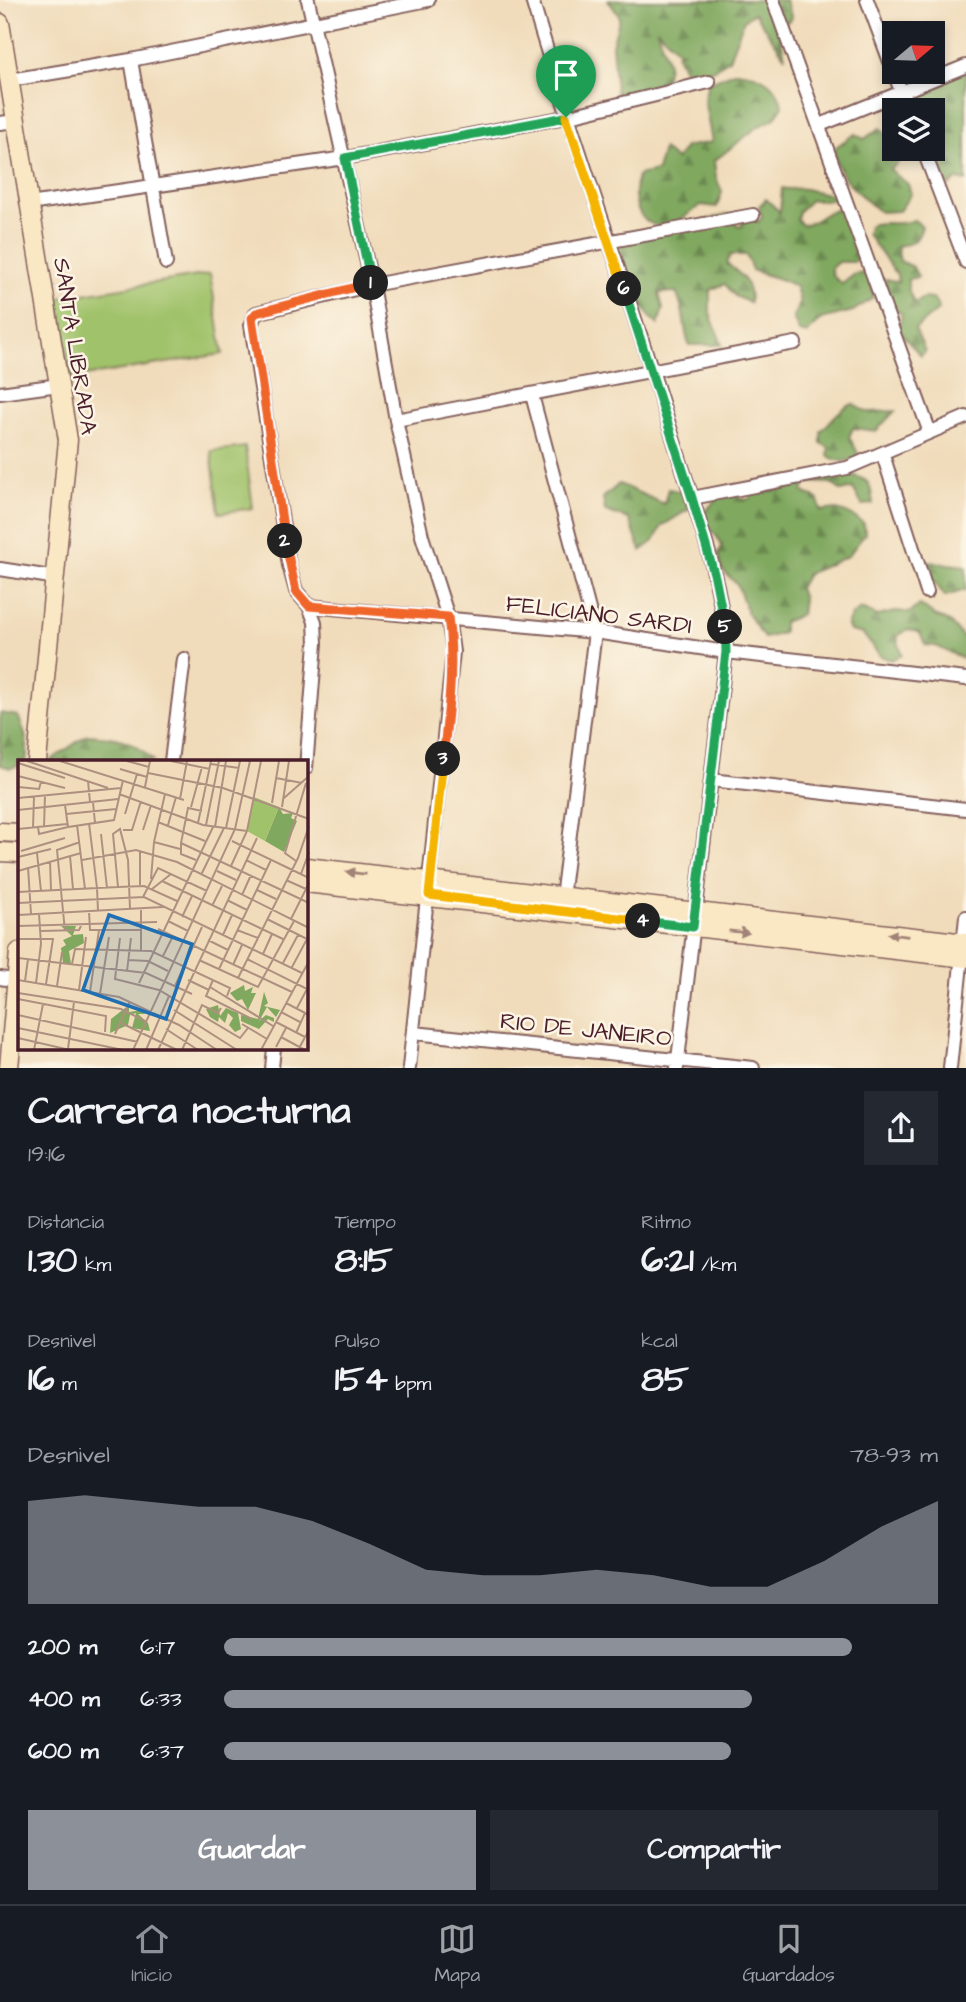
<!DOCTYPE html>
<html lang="es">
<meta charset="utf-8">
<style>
body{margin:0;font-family:"Architects Daughter",sans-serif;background:#242831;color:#f1f3f6;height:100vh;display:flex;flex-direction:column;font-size:26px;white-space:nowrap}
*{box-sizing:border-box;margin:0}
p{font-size:23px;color:#9ea1a6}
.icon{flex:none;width:38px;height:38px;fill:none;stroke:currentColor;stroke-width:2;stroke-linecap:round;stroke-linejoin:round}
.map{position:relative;height:1068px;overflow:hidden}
.sheet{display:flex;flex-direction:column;background:#171b24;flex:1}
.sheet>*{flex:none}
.needle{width:46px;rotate:71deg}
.buttons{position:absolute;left:882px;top:21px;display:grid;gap:14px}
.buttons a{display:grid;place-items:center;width:63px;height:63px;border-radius:0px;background:#171b24;box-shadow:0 4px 10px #0003;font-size:35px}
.pin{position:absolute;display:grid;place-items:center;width:60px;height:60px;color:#fff;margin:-72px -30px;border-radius:50% 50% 50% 0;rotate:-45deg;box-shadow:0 0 7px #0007}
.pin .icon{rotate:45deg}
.km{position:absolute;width:35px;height:35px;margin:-18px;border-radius:50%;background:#222;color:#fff;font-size:19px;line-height:35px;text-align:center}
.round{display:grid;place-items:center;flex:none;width:74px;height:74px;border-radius:0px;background:#242831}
.summary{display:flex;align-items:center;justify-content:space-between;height:119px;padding:0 28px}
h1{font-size:38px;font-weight:700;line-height:52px}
.stats{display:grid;grid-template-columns:repeat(3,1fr);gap:10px;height:119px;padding:7px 28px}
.stats div{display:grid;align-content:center}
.stats b{font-size:35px;font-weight:700}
.stats small{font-size:19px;font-weight:400}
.stats p{font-size:19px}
.chart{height:196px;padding:14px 28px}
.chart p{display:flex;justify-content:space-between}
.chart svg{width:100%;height:126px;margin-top:7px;fill:#8c9099;opacity:.7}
.action{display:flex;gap:14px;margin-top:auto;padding:14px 28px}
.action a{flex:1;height:80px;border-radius:0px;background:#8c9099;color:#fff;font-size:28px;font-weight:700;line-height:80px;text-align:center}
.action a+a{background:#242831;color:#f1f3f6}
ul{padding:0 28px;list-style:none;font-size:23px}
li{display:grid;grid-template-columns:112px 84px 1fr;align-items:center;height:52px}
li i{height:18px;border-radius:9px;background:#8c9099}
.tab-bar{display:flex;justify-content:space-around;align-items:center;height:98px;border-top:2px solid #363941;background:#171b24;font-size:19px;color:#9ea1a6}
.tab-bar a{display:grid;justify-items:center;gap:4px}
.tab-bar .on{color:#8c9099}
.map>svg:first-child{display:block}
.forest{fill:url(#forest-firs);stroke:#656445;stroke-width:2}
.pitch{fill:#a0c26b;stroke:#75704b;stroke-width:2}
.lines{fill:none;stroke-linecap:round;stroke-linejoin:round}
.street-casing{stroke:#84615d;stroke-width:16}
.secondary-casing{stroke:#84615d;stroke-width:21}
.street{stroke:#fff;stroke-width:12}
.secondary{stroke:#fae7c3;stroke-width:18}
.oneway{fill:#a28377}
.split-1-casing{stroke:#fff;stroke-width:14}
.split-2-casing{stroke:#fff;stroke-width:14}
.split-3-casing{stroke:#fff;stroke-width:14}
.split-4-casing{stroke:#fff;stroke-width:14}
.split-5-casing{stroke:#fff;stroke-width:14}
.split-6-casing{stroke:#fff;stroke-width:14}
.split-7-casing{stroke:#fff;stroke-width:14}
.split-1{stroke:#22a559;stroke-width:9}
.split-2{stroke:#f0652b;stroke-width:9}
.split-3{stroke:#f0652b;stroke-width:9}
.split-4{stroke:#f5b400;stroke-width:9}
.split-5{stroke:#22a559;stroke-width:9}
.split-6{stroke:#22a559;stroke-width:9}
.split-7{stroke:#f5b400;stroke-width:9}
.labels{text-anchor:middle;stroke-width:5;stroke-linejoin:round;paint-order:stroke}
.street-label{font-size:23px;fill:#4a1f2b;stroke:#fcf5e5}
.inset-road{fill:none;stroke:#ae9081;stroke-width:2}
.view{fill:#1f6fb2;fill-opacity:0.15;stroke:#1f6fb2;stroke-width:3.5}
.inset-edge{fill:none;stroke:#4a1f2b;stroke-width:3.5}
</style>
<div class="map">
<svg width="966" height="1068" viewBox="0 0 966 1068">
<defs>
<pattern id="forest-firs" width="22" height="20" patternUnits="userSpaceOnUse" patternTransform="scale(1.75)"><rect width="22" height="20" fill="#80a85f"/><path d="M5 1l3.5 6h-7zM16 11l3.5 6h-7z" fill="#6b884f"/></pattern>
</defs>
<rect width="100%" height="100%" fill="#fcf5e5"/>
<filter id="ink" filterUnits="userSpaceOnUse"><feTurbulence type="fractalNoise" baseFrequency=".0143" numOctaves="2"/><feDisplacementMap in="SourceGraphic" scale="14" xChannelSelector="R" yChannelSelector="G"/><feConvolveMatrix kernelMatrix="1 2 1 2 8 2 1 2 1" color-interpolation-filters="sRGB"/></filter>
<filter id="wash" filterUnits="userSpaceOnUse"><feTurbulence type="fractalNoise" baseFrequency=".00686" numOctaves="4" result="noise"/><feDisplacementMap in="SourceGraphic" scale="28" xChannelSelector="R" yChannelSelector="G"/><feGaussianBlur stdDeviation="1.57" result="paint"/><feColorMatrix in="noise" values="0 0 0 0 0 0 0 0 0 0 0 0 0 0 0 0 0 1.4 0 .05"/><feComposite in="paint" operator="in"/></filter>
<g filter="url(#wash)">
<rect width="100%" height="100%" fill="#f0dbba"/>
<path class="forest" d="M608 0H785L792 18 779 28 785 57 754 13 744 20 729 59 706 74 685 71 676 54 684 51 679 52 657 29 668 64 665 80 632 96 616 93 612 45 620 17Z
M966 70V181L957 179 949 186 941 171 934 169 927 149H933V110H906L904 97Z
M734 72C759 72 776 82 783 106L774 119 759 126 714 161 716 177 722 192 717 207 701 205C693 210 682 220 673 223 640 235 629 200 638 175L657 171 663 149 676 160 685 147 712 142 704 99 708 83Z
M880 128 888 137 884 149 893 153 898 163 890 170 908 184 911 194 899 211 880 212C856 191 844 184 833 154L837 146 855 134 864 139Z
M782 188C791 191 798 187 805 189 816 192 822 194 834 194L836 200H811L799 211 797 219 802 225C817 224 824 210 839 209L848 216 859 255 854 262H838L831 268 833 276 842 284 855 274 871 273 873 298 853 311 821 319 807 334 799 332 793 317 800 303 796 287C782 277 768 277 752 270L746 255H730L727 264C743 275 750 283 750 303L735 296 725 284 710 290V313L722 345H689C683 327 685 309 676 292L659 293 663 309 658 325C642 311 613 266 621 245L728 214 739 227 743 226 741 222 753 218 758 222 762 217 759 206 766 199 780 212Z
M914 220 922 226C918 242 913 244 897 246L900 261 913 267 918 277 908 279V289L914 303 924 298 934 299 939 309 915 329 925 351 921 356 898 330 902 314 889 305 885 282 886 279 898 282 897 275 867 234 870 225C886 220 898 227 914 220Z
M853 404 867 412 895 411 876 431 853 428 849 437 859 455C848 463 840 463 828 456L829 448 821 443V431C831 422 839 408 853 404Z
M848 473C869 482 870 478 873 504L862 505 853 488 842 491 830 483 806 482 803 492 818 499 821 511C838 507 850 513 864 524L865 534 848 556 807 574 799 588 803 599 801 615 783 622V633L764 638 748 614 737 584 722 570 718 553 722 547C719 533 706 530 701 516L720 496 734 495 746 500 751 498 752 489 773 491Z
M619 484 664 504 668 489 684 492 689 509 662 526 654 541 641 551 629 519 605 511 603 498Z
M918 561 966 566V590L945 596 935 583 924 579Z
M920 605 935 616 950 622 966 641V660L936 646 925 645 920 633C910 628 905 630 897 637L902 655 891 660 880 656 863 634 850 631 847 624 852 615 861 609 877 616 899 611 909 613Z
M0 713 18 716C25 732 29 744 26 761H19V766L10 768 0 765Z
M87 735C115 736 134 739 153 761H50Z"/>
<path class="pitch" d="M210 274 223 354 71 378 58 298Z
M245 447 253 508 219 513 211 451Z"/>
</g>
<g filter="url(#ink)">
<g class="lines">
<g class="street-casing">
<path id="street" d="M308 0 372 285 396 420 422 536 448 617 453 652 409 1068
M532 0C575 148 629 293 674 441 695 510 723 580 726 652L677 1068
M773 0 929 430
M867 0 908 110
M131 60 166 263
M10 80 131 60 428 0
M0 123 16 121
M820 125 966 66
M923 149 966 262
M29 204 345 158 566 117 709 82
M0 393 59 385
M532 395 595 632 562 898
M396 420 795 343
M883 455 927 592
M692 498 847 468 966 417
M0 569 57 578
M309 606 595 632 726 652 966 679
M171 761 184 659
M306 768 316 643 315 622 309 606 296 591 289 565 251 325 256 313 372 285 753 215
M711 780 966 809
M0 978 19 981
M414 1033 753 1068
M272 1068 274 1048
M950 1068 966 917"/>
</g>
<g class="secondary-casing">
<path id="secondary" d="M0 23 68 440 37 761
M0 832 19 833
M0 852 19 853
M306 867 966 943
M306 883 966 958
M9 1068 19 952"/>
</g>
<use href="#street" class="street"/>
<use href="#secondary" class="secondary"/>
</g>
<defs><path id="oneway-solid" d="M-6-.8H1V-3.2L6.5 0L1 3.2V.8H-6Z" transform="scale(1.75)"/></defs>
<g class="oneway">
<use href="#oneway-solid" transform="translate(356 873) rotate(-173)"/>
<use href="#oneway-solid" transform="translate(739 932) rotate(6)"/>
<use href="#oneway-solid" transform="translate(898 935) rotate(-173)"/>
</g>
</g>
<g class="lines" filter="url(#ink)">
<g class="split-1-casing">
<path id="split-1" d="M371 283 345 158 566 117"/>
</g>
<g class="split-2-casing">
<path id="split-2" d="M285 541 252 318 256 313 371 283"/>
</g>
<g class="split-3-casing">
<path id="split-3" d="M285 541 296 591 309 606 448 617C455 665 448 711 443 759"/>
</g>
<g class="split-4-casing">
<path id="split-4" d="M443 759 429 895 643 921"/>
</g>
<g class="split-5-casing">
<path id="split-5" d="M643 921 693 927 726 652 725 627"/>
</g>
<g class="split-6-casing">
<path id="split-6" d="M624 289 692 498 715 577 725 627"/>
</g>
<g class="split-7-casing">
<path id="split-7" d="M566 117 624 289"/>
</g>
<use href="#split-1" class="split-1"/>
<use href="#split-2" class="split-2"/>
<use href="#split-3" class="split-3"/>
<use href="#split-4" class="split-4"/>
<use href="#split-5" class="split-5"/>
<use href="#split-6" class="split-6"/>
<use href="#split-7" class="split-7"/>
</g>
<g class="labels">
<g class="street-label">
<text transform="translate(76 346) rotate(81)" y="8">SANTA LIBRADA</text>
<text transform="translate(599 614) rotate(7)" y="8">FELICIANO SARDI</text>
<text transform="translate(586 1029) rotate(6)" y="8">RIO DE JANEIRO</text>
</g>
</g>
<g transform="translate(18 760)">
<rect width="290" height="290" fill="#f0dbba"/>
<path d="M261 47 265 54 275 53 273 58 279 61 266 92 247 81ZM43 166H58L55 175 65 174 66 183 51 191 53 204 45 203 43 188 48 185 45 180 54 176ZM226 225 227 231 235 227 233 233H238L230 250 224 239 219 241 212 233ZM246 232 250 243 246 246 262 250 258 257 249 247 241 261 248 255 256 258V262L250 259 241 269 223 261V255L240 259ZM111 245V252L125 250 127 254H120L130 263 132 271 114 268 118 253 112 255 110 265 92 273 93 259ZM200 245 202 256 208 248 220 253 223 269 217 272 211 265 215 258 210 253 207 263 201 257 200 262 192 257 188 249Z" fill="#80a85f"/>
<path d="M236 37 261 47 247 81 229 71Z" fill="#a0c26b"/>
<path class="inset-road" d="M9 1 90 28M42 1 166 40M109 1 131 7M153 1 192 9M0 3 47 18M193 4 221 8M102 9 129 17M130 13 205 28 291 59M0 16 47 28M258 18 284 23M70 21 72 42M0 27 21 29 23 22M127 27 132 1M101 34 185 65 229 71M147 34 136 82 162 89M0 38 103 28M266 38 291 16M162 39 169 1M75 42 77 63M254 43 261 1M47 45 50 67 96 60 105 20M173 47 184 7M264 47 271 1M0 50 100 39M48 54 98 49M107 54 119 14M140 62 187 81M180 63 193 1M59 65 67 129M150 65 158 37M188 65 201 1M20 67 21 74 50 67M26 67 27 35M197 67 208 1M15 68 16 37M208 68 222 1M0 69 49 64M105 70H114L123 41M125 70 133 45M83 74 89 128M214 81 291 118M163 83 291 143M3 91 47 78M122 91V125M19 93 23 131M52 96 55 129M0 97 33 89M64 100 118 90 159 102 291 168M178 100 163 94V83L170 48 184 51M228 100 248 110M32 101 33 130M278 101 267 93 288 23M213 106 229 71 243 1M10 107 13 154M0 111 63 93M199 111 218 120M283 114 291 92M183 115 206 68M133 119 136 82M268 120 288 129M144 121 265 179M100 127 126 126 159 141M134 129 153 114M239 130 258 139M0 132 79 128 71 63M224 135 233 115M125 137 140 108 189 131M209 140 229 150M0 143 126 137 284 213M194 146 204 126M71 151 72 170H124M80 151 79 128 100 127 95 74 102 69 110 100 112 149M0 155 145 147M164 157 174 136M249 159 291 180M273 159 291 123M150 161 170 171M0 166 139 162M140 169 274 232M219 170 240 178M23 171 61 170 64 164M47 171 39 90 62 82M205 175 214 155M102 178 97 219 141 230 222 278 230 268M0 179H35L28 224M190 180 210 190M123 190V148M245 194 254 174M145 196 155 176M0 198 128 213 174 234M229 199 291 230M110 200 130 201 150 211M181 200 240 227 276 161M265 203 280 175M54 204 57 189 133 191 212 228 209 236M215 205 224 185M274 207 289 179M201 209 253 100M109 211 113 178M220 218 280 98 291 66M0 220 101 237 161 265 199 290M170 220 191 230M195 220 188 236 234 259M7 221 10 199M18 223 23 184 21 154M121 223 195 67M39 226 44 192M157 226 184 167M192 227 255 266M61 230 68 177M72 232 81 170M0 233 103 249 127 261M82 234 91 177M0 239 88 256 87 272M268 243 291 255M279 248 289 229M156 250 219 290M263 252 282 262M0 255 120 282M101 262 159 290M258 262 287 277M224 264 249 279M0 268 105 290M148 269 180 290M278 273 287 253M97 274 112 241M263 277 287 290M0 278 52 290M258 287 268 268M50 289 56 242M16 290 25 244M115 290 217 69 232 1M128 290 151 236M140 290 239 78M164 290 184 245 200 253 203 248M243 290 291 201M280 290 291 270"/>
<path class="view" d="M91 155 174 184 148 259 65 230Z"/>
<rect width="290" height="290" class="inset-edge"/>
</g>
</svg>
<div class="buttons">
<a><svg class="needle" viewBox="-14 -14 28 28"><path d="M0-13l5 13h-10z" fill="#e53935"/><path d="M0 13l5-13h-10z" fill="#9ea1a6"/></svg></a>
<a><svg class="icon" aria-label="layers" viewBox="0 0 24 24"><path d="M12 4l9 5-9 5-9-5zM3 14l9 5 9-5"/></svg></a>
</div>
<div class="pin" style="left:566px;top:117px;background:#1e9e55"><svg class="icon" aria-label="arrive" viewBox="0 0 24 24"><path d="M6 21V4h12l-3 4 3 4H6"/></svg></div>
<b class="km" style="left:371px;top:283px">1</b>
<b class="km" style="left:285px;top:541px">2</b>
<b class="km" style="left:443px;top:759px">3</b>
<b class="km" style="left:643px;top:921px">4</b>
<b class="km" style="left:725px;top:627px">5</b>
<b class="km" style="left:624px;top:289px">6</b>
</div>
<section class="sheet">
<div class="summary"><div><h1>Carrera nocturna</h1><p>19:16</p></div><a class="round"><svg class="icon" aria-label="share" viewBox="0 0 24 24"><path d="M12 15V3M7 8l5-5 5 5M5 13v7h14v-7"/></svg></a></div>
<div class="stats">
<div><p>Distancia</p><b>1.30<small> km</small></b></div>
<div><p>Tiempo</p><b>8:15</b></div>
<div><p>Ritmo</p><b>6:21<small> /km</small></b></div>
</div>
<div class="stats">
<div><p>Desnivel</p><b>16<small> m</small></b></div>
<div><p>Pulso</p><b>154<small> bpm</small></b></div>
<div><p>kcal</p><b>85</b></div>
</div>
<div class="chart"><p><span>Desnivel</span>78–93 m</p>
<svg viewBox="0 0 160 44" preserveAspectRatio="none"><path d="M0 44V8L10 6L20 8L30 10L40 10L50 15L60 23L70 32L80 34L90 34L100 32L110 34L120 38L130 38L140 29L150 17L160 8V44z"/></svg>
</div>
<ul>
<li><b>200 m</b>6:17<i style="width:88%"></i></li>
<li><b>400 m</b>6:33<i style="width:74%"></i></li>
<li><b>600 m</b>6:37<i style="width:71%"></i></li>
</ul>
<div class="action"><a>Guardar</a><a>Compartir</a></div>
</section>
<nav class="tab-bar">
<a class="on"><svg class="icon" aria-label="home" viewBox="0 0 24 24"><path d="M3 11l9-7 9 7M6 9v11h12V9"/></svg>Inicio</a>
<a><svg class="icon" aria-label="map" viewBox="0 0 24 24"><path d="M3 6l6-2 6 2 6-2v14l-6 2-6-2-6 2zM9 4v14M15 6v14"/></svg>Mapa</a>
<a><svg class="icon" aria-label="saved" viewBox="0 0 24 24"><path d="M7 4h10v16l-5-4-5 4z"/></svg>Guardados</a>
</nav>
